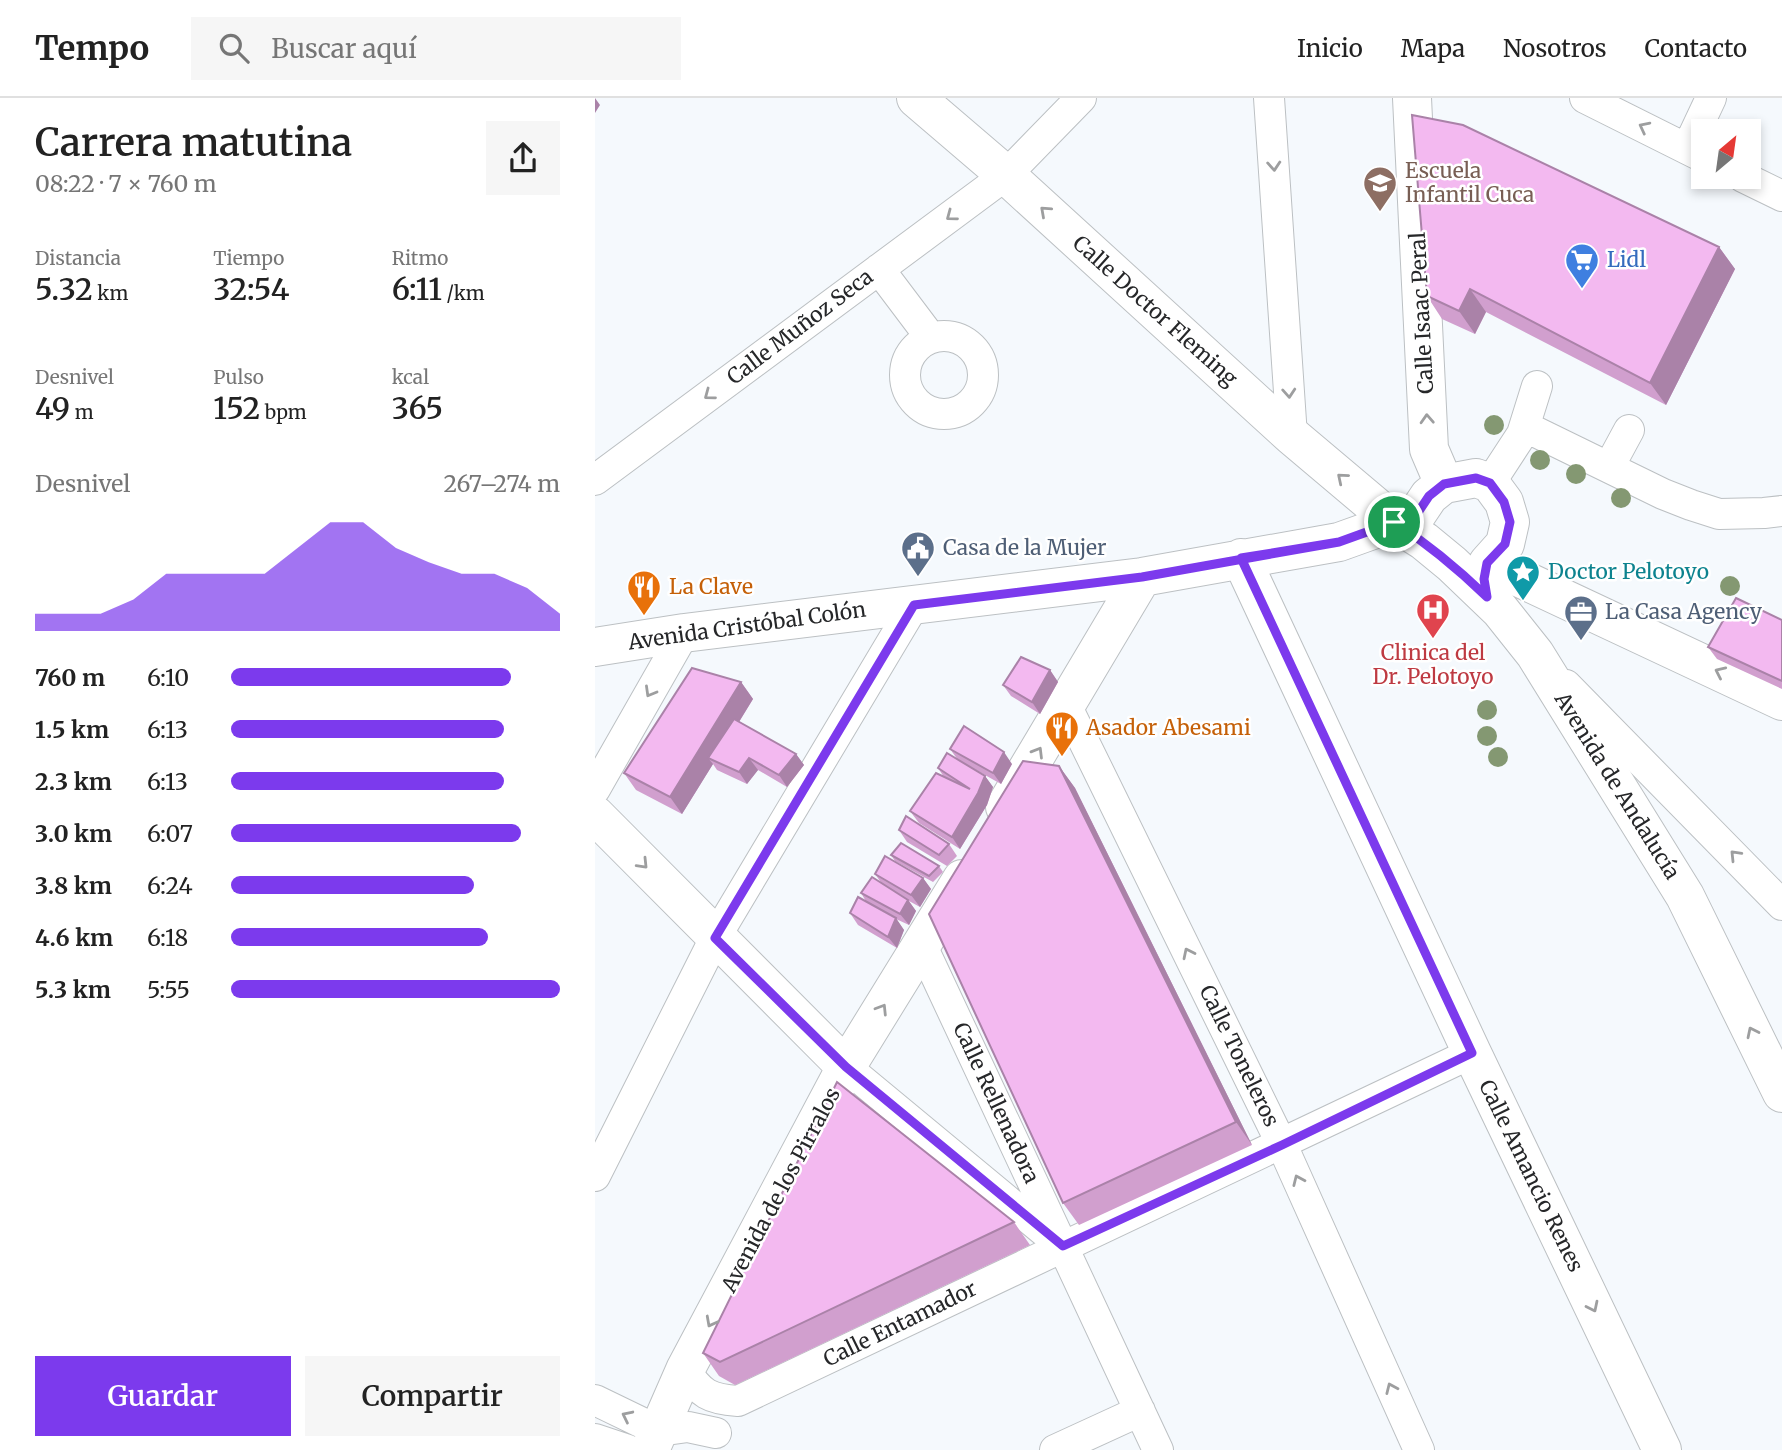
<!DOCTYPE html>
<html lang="es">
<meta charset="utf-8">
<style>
body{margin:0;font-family:Merriweather,serif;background:#f6f6f6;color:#222;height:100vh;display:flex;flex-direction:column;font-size:26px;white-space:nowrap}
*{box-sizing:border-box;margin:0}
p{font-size:23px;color:#767676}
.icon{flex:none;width:38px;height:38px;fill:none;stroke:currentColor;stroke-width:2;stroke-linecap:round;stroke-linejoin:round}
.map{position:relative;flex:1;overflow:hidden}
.side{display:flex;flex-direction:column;background:#fff;width:595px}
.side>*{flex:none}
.needle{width:46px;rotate:29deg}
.fabs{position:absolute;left:1096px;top:21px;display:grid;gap:14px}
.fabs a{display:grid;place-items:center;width:70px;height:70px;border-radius:0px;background:#fff;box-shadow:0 4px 10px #0003;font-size:35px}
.pin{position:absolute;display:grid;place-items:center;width:60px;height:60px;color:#fff;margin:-30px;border:4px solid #fff;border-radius:50%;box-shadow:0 2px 7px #0007}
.round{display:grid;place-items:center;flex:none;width:74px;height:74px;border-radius:0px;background:#f6f6f6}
.summary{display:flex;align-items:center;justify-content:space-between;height:119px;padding:0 35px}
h1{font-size:38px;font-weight:600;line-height:52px}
.metrics{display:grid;grid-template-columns:repeat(3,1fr);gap:10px;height:119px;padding:7px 35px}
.metrics div{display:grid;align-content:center}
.metrics b{font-size:30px;font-weight:600}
.metrics small{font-size:19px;font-weight:400}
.metrics p{font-size:19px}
.chart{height:196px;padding:14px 35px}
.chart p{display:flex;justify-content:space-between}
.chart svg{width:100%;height:126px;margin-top:7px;fill:#7c3aed;opacity:.7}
.action{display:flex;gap:14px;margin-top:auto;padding:14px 35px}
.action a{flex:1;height:80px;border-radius:0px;background:#7c3aed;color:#fff;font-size:28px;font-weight:600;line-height:80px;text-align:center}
.action a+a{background:#f6f6f6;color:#222}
ul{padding:0 35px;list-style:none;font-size:23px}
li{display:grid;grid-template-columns:112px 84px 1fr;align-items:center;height:52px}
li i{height:18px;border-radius:9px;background:#7c3aed}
header{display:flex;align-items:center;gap:42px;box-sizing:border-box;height:98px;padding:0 35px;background:#fff;border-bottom:2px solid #e0e0e0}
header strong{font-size:33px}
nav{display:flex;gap:38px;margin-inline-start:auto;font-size:24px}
.search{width:490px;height:63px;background:#f6f6f6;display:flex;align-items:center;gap:18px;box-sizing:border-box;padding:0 24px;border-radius:0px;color:#767676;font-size:26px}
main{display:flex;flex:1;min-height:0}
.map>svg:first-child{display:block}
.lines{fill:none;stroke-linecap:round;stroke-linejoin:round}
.street-casing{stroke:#bcc0c3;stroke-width:32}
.secondary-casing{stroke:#bcc0c3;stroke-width:40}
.street{stroke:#fff;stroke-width:30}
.secondary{stroke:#fff;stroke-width:38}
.tree{fill:#849872}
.wall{fill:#d19fce}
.shaded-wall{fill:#aa82a8}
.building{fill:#f3b9f0;stroke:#aa82a8;stroke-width:2}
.oneway{stroke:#9d9e9f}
.route-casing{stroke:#fff;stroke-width:14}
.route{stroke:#7c3aed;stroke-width:9}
.labels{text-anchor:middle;stroke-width:5;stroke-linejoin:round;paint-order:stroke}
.education-label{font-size:21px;fill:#785e54;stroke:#fff;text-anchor:start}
.shop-label{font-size:21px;fill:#366cbe;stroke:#fff;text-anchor:start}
.street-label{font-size:21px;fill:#262729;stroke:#fff}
.service-label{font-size:21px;fill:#4e5e75;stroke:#fff;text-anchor:start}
.culture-label{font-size:21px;fill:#0d838f;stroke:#fff;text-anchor:start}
.food-label{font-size:21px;fill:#c56008;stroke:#fff;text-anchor:start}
.health-label{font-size:21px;fill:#be3a42;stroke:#fff}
</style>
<header>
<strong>Tempo</strong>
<div class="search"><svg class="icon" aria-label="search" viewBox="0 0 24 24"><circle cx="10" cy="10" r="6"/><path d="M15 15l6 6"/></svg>Buscar aquí</div>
<nav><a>Inicio</a><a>Mapa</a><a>Nosotros</a><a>Contacto</a></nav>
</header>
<main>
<section class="side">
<div class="summary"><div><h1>Carrera matutina</h1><p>08:22 · 7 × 760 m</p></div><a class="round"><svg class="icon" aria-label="share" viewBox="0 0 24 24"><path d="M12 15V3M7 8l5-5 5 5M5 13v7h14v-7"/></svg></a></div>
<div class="metrics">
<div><p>Distancia</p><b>5.32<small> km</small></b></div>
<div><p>Tiempo</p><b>32:54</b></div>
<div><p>Ritmo</p><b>6:11<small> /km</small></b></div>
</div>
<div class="metrics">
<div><p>Desnivel</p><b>49<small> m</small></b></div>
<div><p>Pulso</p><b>152<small> bpm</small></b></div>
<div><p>kcal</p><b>365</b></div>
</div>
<div class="chart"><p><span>Desnivel</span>267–274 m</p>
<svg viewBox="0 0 160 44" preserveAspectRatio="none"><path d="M0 44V38L10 38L20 38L30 33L40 24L50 24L60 24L70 24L80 15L90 6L100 6L110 15L120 20L130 24L140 24L150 29L160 38V44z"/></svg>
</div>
<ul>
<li><b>760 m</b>6:10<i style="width:85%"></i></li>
<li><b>1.5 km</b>6:13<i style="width:83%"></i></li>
<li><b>2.3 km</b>6:13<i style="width:83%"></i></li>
<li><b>3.0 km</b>6:07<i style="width:88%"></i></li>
<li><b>3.8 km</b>6:24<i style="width:74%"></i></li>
<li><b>4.6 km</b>6:18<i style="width:78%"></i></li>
<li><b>5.3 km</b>5:55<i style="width:100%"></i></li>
</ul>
<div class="action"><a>Guardar</a><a>Compartir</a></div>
</section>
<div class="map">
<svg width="1187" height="1352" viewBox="0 0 1187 1352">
<rect width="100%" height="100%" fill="#f5f9fd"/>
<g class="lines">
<g class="street-casing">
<path id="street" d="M674 0 697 338
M990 0 1108 59
M1092 51 1116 0
M1148 79 1187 98
M284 171 336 240
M310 277a39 39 0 1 1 78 0a39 39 0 1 1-78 0Z
M927 336 942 288
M1014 369 1034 332
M0 382 411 77 486 0
M895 385 927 336 939 333 1068 396 1096 407 1124 416 1169 415 1187 413
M971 587 1187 807
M471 607 687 1047 824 1352
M0 691 89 535
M327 848 563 1352
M251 969 461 1143
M0 1078 120 840 319 507
M90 1272C106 1296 114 1301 143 1303L877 955
M0 1302 64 1333 93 1329 121 1335
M0 1341 33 1352
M460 1352 545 1313"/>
</g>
<g class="secondary-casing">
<path id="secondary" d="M321 0 411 77 697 338 799 424 829 443 857 466 905 512 940 556 1090 798 1187 995
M817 0 834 351 849 386
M646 460 877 955 1067 1352
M893 465 1187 603
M0 549 89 535 547 479 744 444 822 416 834 398 849 386 881 380 895 385 909 404 915 424 910 446 893 465 889 481 893 499
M410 709 547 479
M0 717 251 969
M55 1352 90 1272 251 969 367 781"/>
</g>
<use href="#street" class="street"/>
<use href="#secondary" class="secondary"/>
</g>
<g class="tree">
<circle cx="899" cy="327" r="10"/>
<circle cx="945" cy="362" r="10"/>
<circle cx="981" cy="376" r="10"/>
<circle cx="1026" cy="400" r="10"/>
<circle cx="1135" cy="488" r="10"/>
<circle cx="892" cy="612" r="10"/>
<circle cx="892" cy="638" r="10"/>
<circle cx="903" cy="659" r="10"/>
</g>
<path class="wall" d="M1124 149 1140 171 1071 307 891 214 880 236 847 221 832 198Z
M1187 522V591L1122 561 1113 549Z
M455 572 463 584 445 616 416 598 408 587Z
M146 584 158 601 144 624 201 656 209 667 192 689 163 672 152 686 122 672 118 666 87 716 41 692 29 675Z
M355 651 417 666 406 686 365 663 390 678 398 689 392 707 365 751 324 725 315 713 349 679 343 670 363 662Z
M464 668 480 690 657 1047 484 1127 468 1105Z
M304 732 354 746 362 758 352 768 312 744Z
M296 757 344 768 348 774 338 784 300 763Z
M280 776 328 780 336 791 325 809 314 803 321 813 314 827 301 821 309 832 302 850 263 827 255 815 272 805 266 795 287 786Z
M419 1124 435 1147 140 1287 124 1278 108 1255Z"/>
<path class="shaded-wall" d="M0 0 5 7 0 15Z
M1124 149 1140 171 1071 307 1055 285Z
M875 191 891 214 880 236 864 213Z
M455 572 463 584 445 616 437 604Z
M146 584 158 601 120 663 113 660 118 666 87 716 75 699Z
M409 654 417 666 406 686 398 675Z
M201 656 209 667 192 689 184 677Z
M154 660 163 672 152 686 144 674Z
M464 668 480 690 657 1047 641 1024Z
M390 678 398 689 392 707 365 751 357 739Z
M328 780 336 791 325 809 316 797Z
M313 802 321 813 314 827 305 816Z
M301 820 309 832 302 850 293 839Z"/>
<path class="building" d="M817 17 868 27 1124 149 1055 285 875 191 864 213 832 198Z
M1141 500 1187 522V583L1113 549Z
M426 559 455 572 437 604 408 587Z
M97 570 146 584 75 699 29 675Z
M139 621 201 656 184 677 154 660 144 674 113 660Z
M369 628 409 654 398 675 355 651Z
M352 655 390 678 383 695 357 739 315 713 341 675 375 691 343 670Z
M428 663 464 668 641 1024 468 1105 334 816Z
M311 718 354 746 344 757 304 732Z
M306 745 344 768 334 778 296 757Z
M290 758 328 780 316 797 280 776Z
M277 779 313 802 305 816 266 795Z
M263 799 301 820 293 839 255 815Z
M242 984 419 1124 125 1264 108 1255Z"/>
<defs><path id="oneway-chevron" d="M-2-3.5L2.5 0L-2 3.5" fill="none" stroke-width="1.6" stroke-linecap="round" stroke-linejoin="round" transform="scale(1.75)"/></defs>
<g class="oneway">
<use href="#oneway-chevron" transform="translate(1049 29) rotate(-153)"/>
<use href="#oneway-chevron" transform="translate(679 68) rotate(86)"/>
<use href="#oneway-chevron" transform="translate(450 113) rotate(-138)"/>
<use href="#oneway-chevron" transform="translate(356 118) rotate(143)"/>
<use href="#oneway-chevron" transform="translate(694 295) rotate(86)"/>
<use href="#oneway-chevron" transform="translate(114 297) rotate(143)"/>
<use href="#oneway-chevron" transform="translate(832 321) rotate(-93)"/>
<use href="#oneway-chevron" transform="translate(747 380) rotate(-140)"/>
<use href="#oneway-chevron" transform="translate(1125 574) rotate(-155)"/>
<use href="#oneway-chevron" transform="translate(55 594) rotate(120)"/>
<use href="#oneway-chevron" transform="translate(443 654) rotate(-59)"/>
<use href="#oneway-chevron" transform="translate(1140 757) rotate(-134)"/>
<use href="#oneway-chevron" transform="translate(48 766) rotate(46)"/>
<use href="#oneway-chevron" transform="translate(593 855) rotate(-116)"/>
<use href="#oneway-chevron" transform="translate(287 911) rotate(-58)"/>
<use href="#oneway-chevron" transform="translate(1157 934) rotate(-116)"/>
<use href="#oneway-chevron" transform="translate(703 1082) rotate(-114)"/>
<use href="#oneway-chevron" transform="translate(998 1209) rotate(64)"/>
<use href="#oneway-chevron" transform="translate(116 1224) rotate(118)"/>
<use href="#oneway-chevron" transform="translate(796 1290) rotate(-114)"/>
<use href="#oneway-chevron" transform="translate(32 1318) rotate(-154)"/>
</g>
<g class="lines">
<g class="route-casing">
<path id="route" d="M799 424 744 444 547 479 319 507 120 840 251 969 468 1148 687 1047 877 955 646 460 744 444 822 416 834 398 849 386 881 380 895 385 909 404 915 424 910 446 892 465 889 481 892 499C863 471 833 446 799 424"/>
</g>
<use href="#route" class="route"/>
</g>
<defs>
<g id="school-pin" transform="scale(1.75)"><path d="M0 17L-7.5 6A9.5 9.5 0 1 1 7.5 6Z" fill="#8d6e63" stroke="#fff"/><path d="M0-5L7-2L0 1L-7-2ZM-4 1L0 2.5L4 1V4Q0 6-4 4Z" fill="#fff"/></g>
<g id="supermarket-pin" transform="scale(1.75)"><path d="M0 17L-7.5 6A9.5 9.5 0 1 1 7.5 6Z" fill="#3f7fe0" stroke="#fff"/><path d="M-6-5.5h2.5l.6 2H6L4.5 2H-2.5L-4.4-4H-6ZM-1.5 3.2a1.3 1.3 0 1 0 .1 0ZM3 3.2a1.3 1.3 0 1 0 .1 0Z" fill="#fff"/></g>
<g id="civic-pin" transform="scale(1.75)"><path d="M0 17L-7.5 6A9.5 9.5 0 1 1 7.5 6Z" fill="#5c6f8a" stroke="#fff"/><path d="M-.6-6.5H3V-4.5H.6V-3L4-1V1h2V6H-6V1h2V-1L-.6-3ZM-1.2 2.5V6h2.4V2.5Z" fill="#fff"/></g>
<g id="sight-pin" transform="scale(1.75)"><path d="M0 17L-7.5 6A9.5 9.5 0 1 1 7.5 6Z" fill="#0f9aa8" stroke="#fff"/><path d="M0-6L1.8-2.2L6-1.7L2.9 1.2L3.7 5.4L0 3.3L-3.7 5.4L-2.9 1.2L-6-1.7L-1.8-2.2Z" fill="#fff"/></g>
<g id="restaurant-pin" transform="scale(1.75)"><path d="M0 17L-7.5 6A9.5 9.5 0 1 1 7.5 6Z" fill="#e8710a" stroke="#fff"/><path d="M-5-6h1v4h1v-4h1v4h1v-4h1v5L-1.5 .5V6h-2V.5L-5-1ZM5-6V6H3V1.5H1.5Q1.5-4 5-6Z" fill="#fff"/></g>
<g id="hospital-pin" transform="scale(1.75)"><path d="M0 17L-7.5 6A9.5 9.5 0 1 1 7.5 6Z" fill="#e0444e" stroke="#fff"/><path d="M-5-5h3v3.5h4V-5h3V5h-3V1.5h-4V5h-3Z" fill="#fff"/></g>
<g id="office-pin" transform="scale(1.75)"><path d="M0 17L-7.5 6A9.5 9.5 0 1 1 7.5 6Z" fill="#5c6f8a" stroke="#fff"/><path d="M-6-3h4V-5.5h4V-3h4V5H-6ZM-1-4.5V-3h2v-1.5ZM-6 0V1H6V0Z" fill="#fff"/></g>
</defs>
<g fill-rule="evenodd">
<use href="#school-pin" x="785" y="85"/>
<use href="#supermarket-pin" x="987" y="162"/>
<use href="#civic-pin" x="323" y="450"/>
<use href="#sight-pin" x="928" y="474"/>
<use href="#restaurant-pin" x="49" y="489"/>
<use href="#hospital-pin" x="838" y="512"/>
<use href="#office-pin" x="986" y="514"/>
<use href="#restaurant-pin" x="467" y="630"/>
</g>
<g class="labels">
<g class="education-label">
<text x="810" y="80">Escuela<tspan x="810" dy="24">Infantil Cuca</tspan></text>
</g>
<g class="shop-label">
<text x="1012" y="169">Lidl</text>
</g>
<g class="street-label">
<text transform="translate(560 213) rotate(42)" y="7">Calle Doctor Fleming</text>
<text transform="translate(827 215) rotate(-93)" y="7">Calle Isaac Peral</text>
<text transform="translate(205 229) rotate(-37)" y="7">Calle Muñoz Seca</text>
<text transform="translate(152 528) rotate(-8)" y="7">Avenida Cristóbal Colón</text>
<text transform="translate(1022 688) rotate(58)" y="7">Avenida de Andalucía</text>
<text transform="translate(644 958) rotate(64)" y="7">Calle Toneleros</text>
<text transform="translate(401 1005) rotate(65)" y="7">Calle Rellenadora</text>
<text transform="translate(936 1078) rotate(64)" y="7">Calle Amancio Renes</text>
<text transform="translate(186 1092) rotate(-62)" y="7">Avenida de los Pirralos</text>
<text transform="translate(305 1226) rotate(-26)" y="7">Calle Entamador</text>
</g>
<g class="service-label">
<text x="348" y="457">Casa de la Mujer</text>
<text x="1010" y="521">La Casa Agency</text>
</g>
<g class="culture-label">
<text x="953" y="481">Doctor Pelotoyo</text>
</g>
<g class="food-label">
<text x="74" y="496">La Clave</text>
<text x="491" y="637">Asador Abesami</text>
</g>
<g class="health-label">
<text x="838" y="562">Clinica del<tspan x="838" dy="24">Dr. Pelotoyo</tspan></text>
</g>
</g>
</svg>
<div class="fabs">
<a><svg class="needle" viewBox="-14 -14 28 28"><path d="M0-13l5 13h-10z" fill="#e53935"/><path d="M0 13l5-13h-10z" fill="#767676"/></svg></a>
</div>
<div class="pin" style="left:799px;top:424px;background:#1e9e55"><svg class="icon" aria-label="arrive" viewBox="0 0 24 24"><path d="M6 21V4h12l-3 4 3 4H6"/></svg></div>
</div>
</main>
